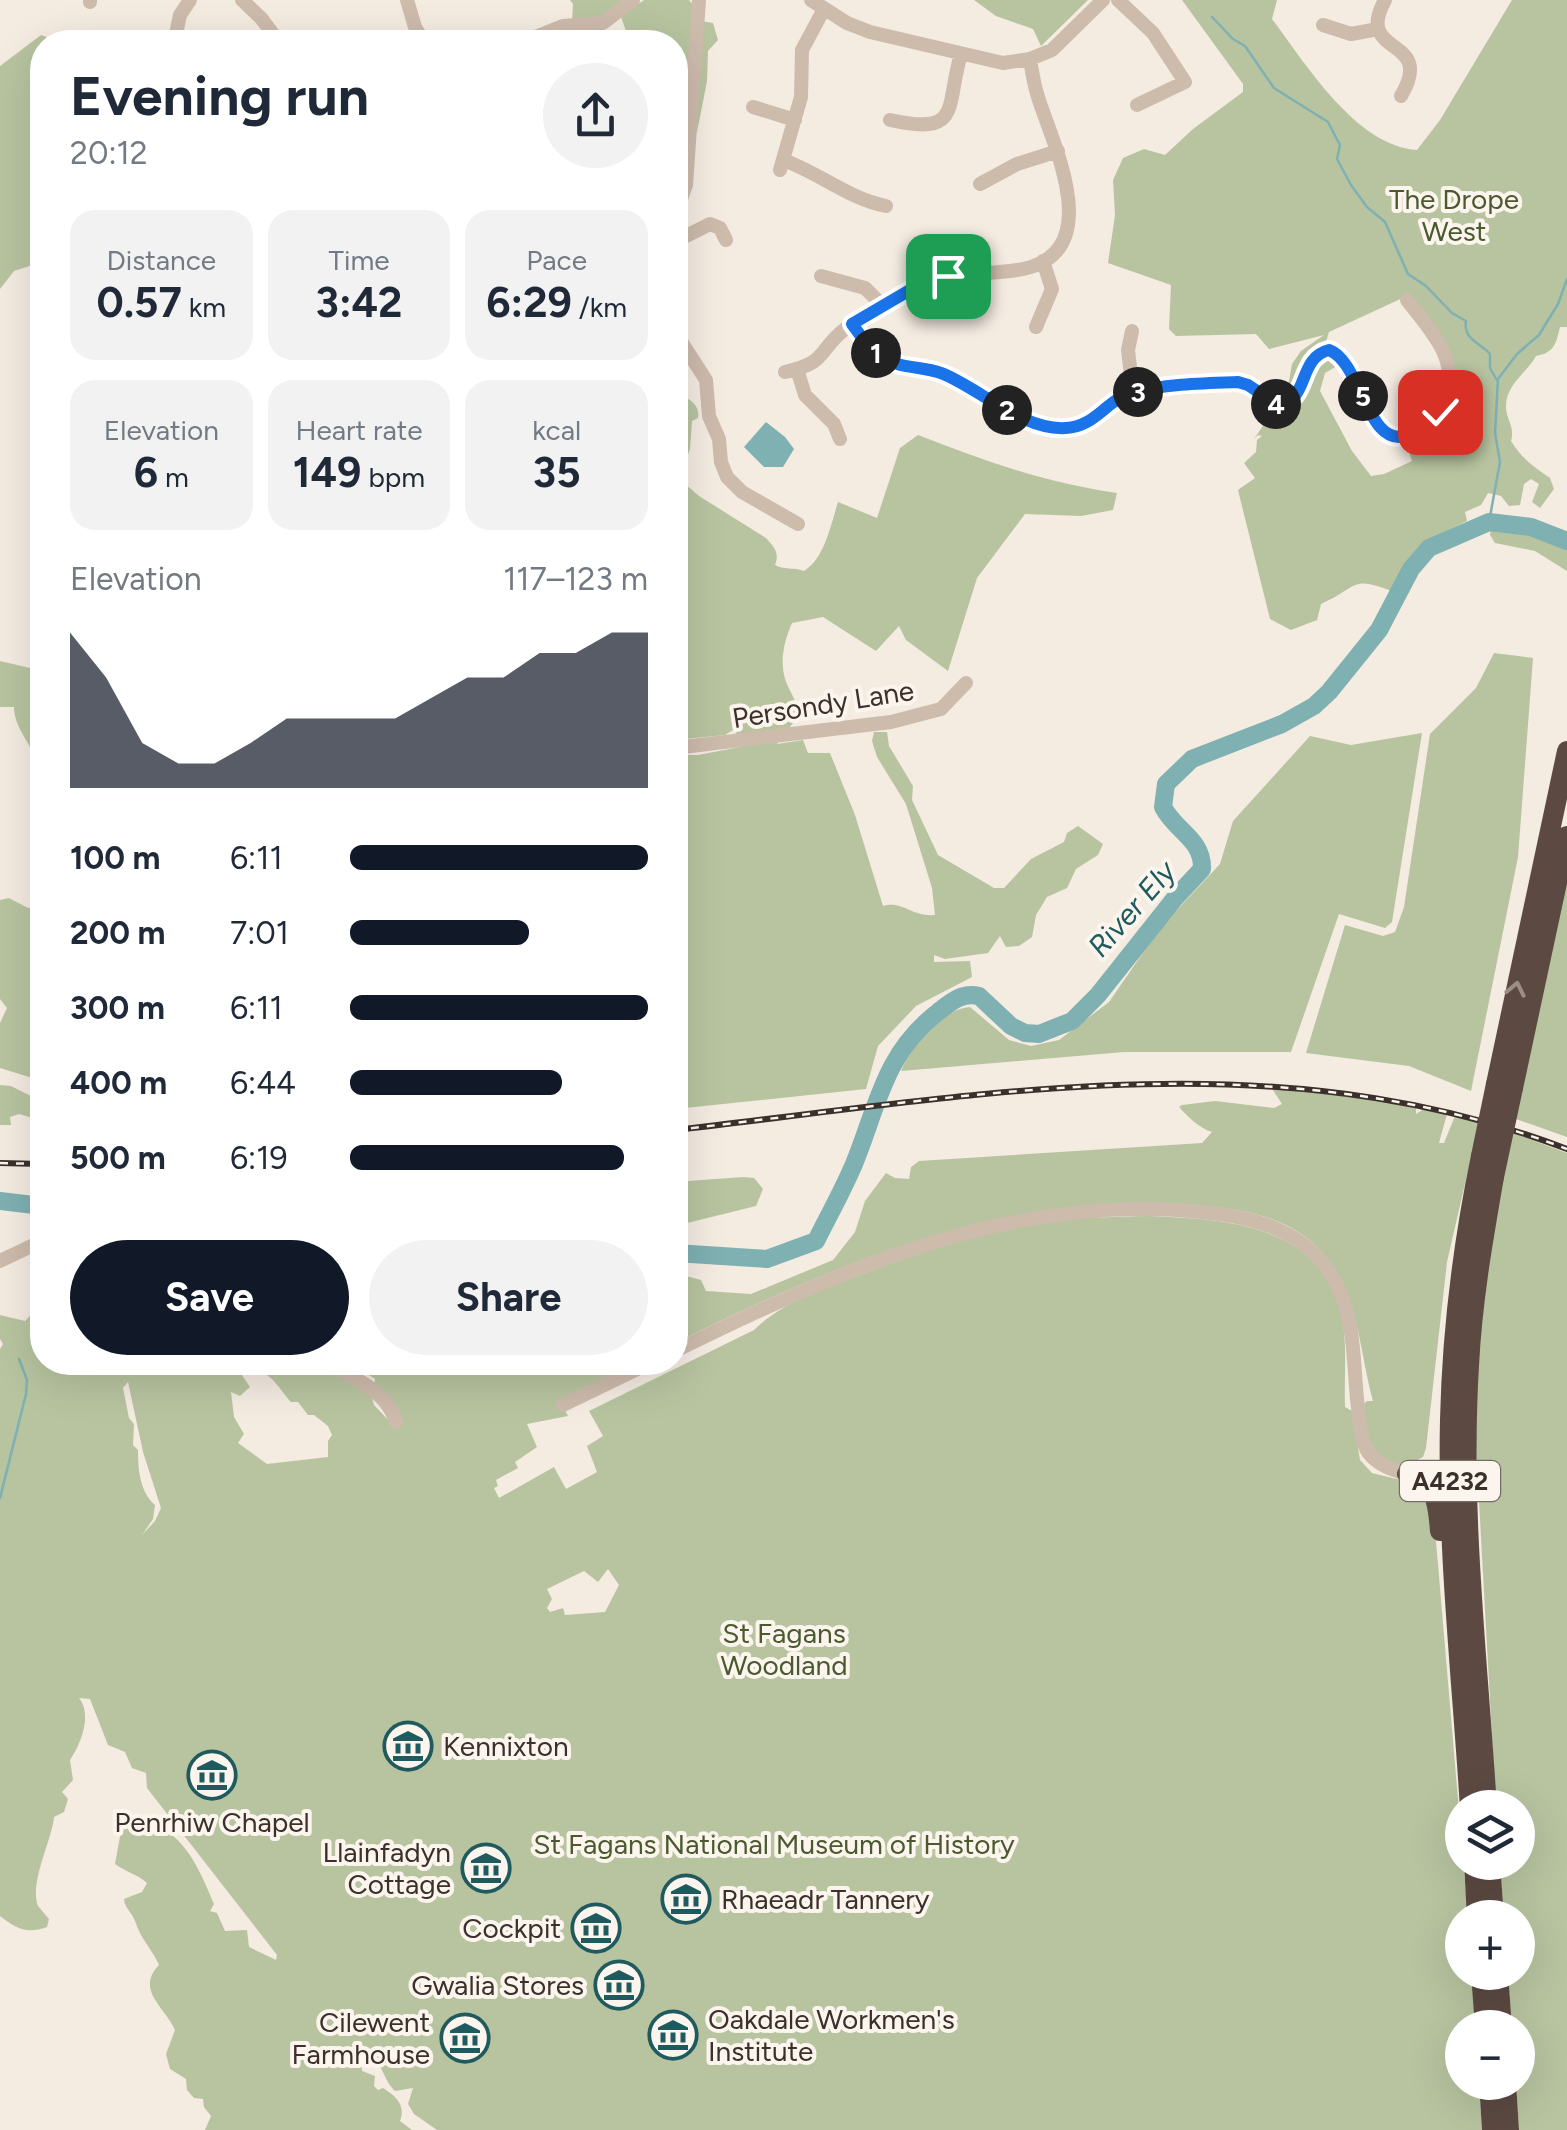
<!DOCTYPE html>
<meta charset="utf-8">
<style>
body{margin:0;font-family:Figtree,sans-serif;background:#f2f2f3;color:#1f2937;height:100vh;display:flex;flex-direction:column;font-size:38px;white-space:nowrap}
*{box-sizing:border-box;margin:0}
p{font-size:32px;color:#747a83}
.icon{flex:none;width:55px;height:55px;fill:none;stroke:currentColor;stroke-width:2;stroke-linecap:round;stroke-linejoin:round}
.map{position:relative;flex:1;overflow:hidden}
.panel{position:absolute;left:30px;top:30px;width:658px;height:1345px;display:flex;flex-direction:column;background:#fff;border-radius:40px;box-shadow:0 10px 40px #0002}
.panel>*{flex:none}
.tools{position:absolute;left:1445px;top:1790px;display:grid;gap:20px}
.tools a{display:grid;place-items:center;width:90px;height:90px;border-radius:50%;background:#fff;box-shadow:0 10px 40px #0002;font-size:50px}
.pin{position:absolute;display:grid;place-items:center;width:85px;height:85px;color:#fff;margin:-42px;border-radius:20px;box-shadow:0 5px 15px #0006}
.km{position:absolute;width:50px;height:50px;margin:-25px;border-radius:50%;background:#222;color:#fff;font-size:28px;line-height:50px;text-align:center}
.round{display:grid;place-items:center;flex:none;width:105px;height:105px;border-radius:52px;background:#f2f2f3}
.summary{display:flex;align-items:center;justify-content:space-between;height:170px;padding:0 40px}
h1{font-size:55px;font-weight:700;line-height:75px}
.metrics{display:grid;grid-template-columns:repeat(3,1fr);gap:15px;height:170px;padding:10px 40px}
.metrics div{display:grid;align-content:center;border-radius:25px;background:#f2f2f3;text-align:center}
.metrics b{font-size:42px;font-weight:700}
.metrics small{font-size:28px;font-weight:400}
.metrics p{font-size:28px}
.chart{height:280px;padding:20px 40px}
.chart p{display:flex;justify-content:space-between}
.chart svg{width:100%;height:180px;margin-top:10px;fill:#111827;opacity:.7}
.button{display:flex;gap:20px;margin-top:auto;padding:20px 40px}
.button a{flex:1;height:115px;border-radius:60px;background:#111827;color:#fff;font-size:40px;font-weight:700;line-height:115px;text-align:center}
.button a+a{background:#f2f2f3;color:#1f2937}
ul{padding:0 40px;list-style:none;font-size:32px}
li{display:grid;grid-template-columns:160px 120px 1fr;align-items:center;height:75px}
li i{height:25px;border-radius:12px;background:#111827}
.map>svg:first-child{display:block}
.green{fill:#b8c4a0;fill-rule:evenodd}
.water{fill:#7fb0b2}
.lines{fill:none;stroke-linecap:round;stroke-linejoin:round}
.stream{stroke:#7fb0b2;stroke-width:2.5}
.river{stroke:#7fb0b2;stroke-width:18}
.minor{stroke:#cdbbac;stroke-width:14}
.highway{stroke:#5c4a42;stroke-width:20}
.rail-casing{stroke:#3b302b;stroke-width:6}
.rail{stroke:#fbf5ee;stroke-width:2.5;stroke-dasharray:8;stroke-linecap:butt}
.highway-bridge{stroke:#5c4a42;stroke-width:20}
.oneway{stroke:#9c8e87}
.route-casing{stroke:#fff;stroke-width:20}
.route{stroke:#1a73e8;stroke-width:12}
.labels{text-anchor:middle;stroke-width:8;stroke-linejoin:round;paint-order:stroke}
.shield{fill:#fbf5ee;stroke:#756b66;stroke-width:2.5}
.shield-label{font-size:25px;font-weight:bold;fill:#3b302b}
.park-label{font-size:28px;fill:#4a5a2e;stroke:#fbf5ee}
.street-label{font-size:28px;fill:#3b302b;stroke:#fbf5ee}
.poi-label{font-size:28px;fill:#3b302b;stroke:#fbf5ee;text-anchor:end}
.water-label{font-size:30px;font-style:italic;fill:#1f5a5e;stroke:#fbf5ee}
</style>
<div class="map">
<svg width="1567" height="2130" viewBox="0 0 1567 2130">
<rect width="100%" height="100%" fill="#f4ebe1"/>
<path class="green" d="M570 0H625L638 4 644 0H689L693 5 695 20 713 23 718 40 708 51 707 81 697 132 675 145V42H630L621 17 572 22 573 4Z
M974 0H1088L1041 46 1033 29 996 16Z
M1182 0H1277L1272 19C1306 64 1356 146 1417 150L1440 120 1512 0H1567V327H1560C1556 344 1554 353 1536 356 1526 374 1505 385 1506 408 1507 421 1515 427 1511 441 1522 459 1534 467 1550 478L1554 489 1540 508 1532 502 1539 484 1531 479 1524 484 1520 505 1509 506 1501 496 1488 493 1481 505 1465 512 1467 521 1425 542 1396 593C1349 574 1360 587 1321 604L1317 620 1291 630 1270 619 1238 490 1255 478 1244 463 1256 452 1257 440 1262 436 1258 435 1254 439 1273 411C1308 411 1306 377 1325 357L1334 359 1339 365 1325 373 1320 391 1352 451 1371 476 1384 474 1412 461 1409 452 1435 441 1430 428 1437 427 1445 434 1461 407 1451 399 1454 379 1409 295 1329 332 1325 345C1300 354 1301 381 1285 399H1276L1289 381 1292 364 1301 351 1324 335 1269 349 1256 334 1176 336 1169 329 1171 285 1108 263 1115 215 1113 180 1123 158 1144 149 1165 155 1193 129 1243 92V84Z
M41 35 60 42H42V262L14 271 0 289V66Z
M675 390C686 398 701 403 698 418L692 421 690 449 682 471 684 483 699 496 766 538C774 547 780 553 775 565 783 570 794 567 804 571 825 558 831 524 838 502L877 518 900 448 918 435C985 461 1045 483 1117 493L1113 510 1081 516 1025 514 977 578 948 671 906 640 899 626 876 651 823 617 792 623C784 641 779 662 786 682 791 694 797 701 799 715L777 744 803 740 808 753H830L855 815 883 906C903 900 911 917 935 915L932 888 906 804 877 757 872 741 874 732H887L889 746 913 786 912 800 938 855 994 888H1004L1031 859 1064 842 1067 833 1078 826 1103 844 1098 855 1076 869 1067 888 1047 897 1036 915 1032 937 1019 946 1006 947 1000 936 988 953 945 959 934 955V962L970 961 972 977 916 1006 878 1046 866 1089 675 1109V755H698L740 747 735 729 725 735 675 740Z
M1499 526 1567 547V571L1535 551 1495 543 1490 535 1491 529Z
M1494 653 1533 658 1518 857 1471 1091 1409 1066 1306 1053 1345 925 1383 936 1395 932 1404 907 1430 734 1476 688Z
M0 661 34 669 42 680V820C31 801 42 786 37 765 33 744 14 729 14 707H0Z
M1422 733 1392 922 1385 928 1339 914 1291 1052H1124L901 1071C913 1045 939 1010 970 1007L1009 1040 1031 1046 1059 1040 1109 1002 1160 928 1220 864 1233 821 1310 736 1351 745Z
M1567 880V1137L1516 1119Z
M9 898 28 908 42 905V1081L0 1068V1023L7 1008 0 999V900Z
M0 1085 11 1086 37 1099 40 1108 36 1119 19 1114 10 1117 11 1125H0Z
M1271 1087 1396 1103 1416 1108V1114L1424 1109 1447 1114 1439 1143H1444L1455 1116 1479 1123 1447 1262 1426 1448 1423 1457 1406 1466C1369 1460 1367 1438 1363 1405L1367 1401H1373C1359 1350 1359 1294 1322 1252 1290 1217 1243 1209 1198 1205 1010 1189 840 1262 675 1343V1273L701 1280 706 1291 751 1294 833 1260 855 1232 865 1201 886 1173 895 1178 909 1179 911 1167 919 1161 1202 1143 1212 1132C1199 1128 1188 1117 1179 1107L1182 1105 1215 1101 1274 1108 1282 1104Z
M1513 1133 1567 1153V2130H1519L1516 2083 1518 2028 1512 2027 1508 1973 1518 1972V1918L1504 1917 1500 1863 1518 1862V1808H1496L1475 1429 1481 1312 1491 1230Z
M743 1177 754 1178 763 1189 756 1206 675 1226V1182Z
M1147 1216C1228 1219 1326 1224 1343 1323 1347 1352 1344 1379 1345 1407L1352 1411 1360 1460 1372 1473 1409 1482 1433 1506 1468 1917 1462 1918V1972L1472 1973 1475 2027 1462 2028V2082L1479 2083 1482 2130H437L414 2114 408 2104 413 2088 395 2091C383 2080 383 2063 369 2054L361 2056 362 2071 375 2076 374 2086 378 2090 383 2088C396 2096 406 2105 400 2121L412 2130H205L211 2116 204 2107 203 2099 194 2098 187 2090 186 2079 170 2069 166 2054 175 2030C165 2007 135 1990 159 1965 151 1947 141 1940 135 1921 132 1912 125 1909 124 1899L142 1892 147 1883C137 1874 126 1872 115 1864L121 1831 142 1821C183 1829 199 1868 214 1904L210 1911 217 1913 225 1931 247 1930 249 1947 276 1960 277 1955 147 1788 146 1773 132 1768 125 1752 108 1745 90 1699 79 1698C92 1714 82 1742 70 1760L73 1780 62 1792 68 1799 64 1812 54 1817C52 1840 29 1883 38 1906 39 1907 48 1918 49 1919L47 1927C26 1934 17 1929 0 1916V1349L3 1344 0 1339V1315L25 1321 42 1303V1362L65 1363 86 1369 97 1363H201L204 1371 206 1363H344L342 1366 371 1394 374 1405 391 1423 374 1386 375 1379 350 1363H635L561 1402 568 1416 527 1424 537 1447 515 1462 518 1468 496 1480 498 1486 494 1488 499 1498 554 1467 566 1489 597 1472 587 1446 603 1436 589 1411 754 1330C782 1303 819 1290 855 1277 920 1252 986 1230 1055 1221 1085 1217 1116 1217 1147 1216ZM248 1368C273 1372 277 1387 291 1402H298L308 1415H314L328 1426 332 1435 328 1441V1457L267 1464 238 1443 244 1434 234 1417 231 1392 240 1396 250 1387 240 1372ZM128 1382 143 1452 161 1508 155 1521 142 1535 153 1519 155 1505C140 1492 138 1470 138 1450L133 1445 134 1424 129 1418 123 1388ZM608 1569 619 1585 605 1612 565 1615 563 1608 550 1612 547 1608 552 1599 547 1589 584 1571 598 1582Z"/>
<path class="water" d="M766 422 785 437 794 449 783 467H764L744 447Z"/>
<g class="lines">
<path class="stream" d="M1212 17 1233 39 1245 46 1274 88 1328 122 1340 145 1337 159 1351 185 1367 207 1385 222 1408 274 1426 286 1452 313 1466 321C1463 340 1481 343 1490 354V368L1498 382
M1489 522 1500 462 1495 433 1498 379 1517 354 1539 335 1558 304 1567 279
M0 1498 26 1394 27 1380 19 1359"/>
<path class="river" d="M0 1201 42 1206
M675 1253 767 1259 816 1241C829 1215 843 1190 854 1164 878 1105 884 1054 938 1012 951 1002 962 992 979 996L1011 1026 1025 1033 1039 1034 1072 1021 1098 995 1175 898 1202 869C1203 839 1176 832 1163 807L1166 784 1192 759 1282 724 1314 706 1329 692 1379 630 1411 569 1429 548 1489 522 1531 527 1567 541"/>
<path class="minor" d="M242 0 261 18 279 42
M407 0 415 27 424 42
M811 0 847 23 870 32 1003 63 1030 59 1052 50 1103 0
M1118 0 1153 33 1185 82 1137 105
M1385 0C1353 58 1437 35 1401 96
M90 2V0
M1323 25 1351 34 1378 29
M176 34 180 15 190 0
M523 42 563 26 603 23 633 0
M753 107 795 120
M890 120C963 136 945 107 961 54
M783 160C820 173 847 198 886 206
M780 170 801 97 802 50 824 9
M980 184 1017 164 1058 151
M675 216 686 185 699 0
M675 236 684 237 710 224 720 228 726 240
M821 276 865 288 884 307
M852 324 866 343 885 360 899 366 939 372 1001 407 1054 428H1072L1087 423 1133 392 1238 383 1248 385 1278 405 1288 404C1309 388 1300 358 1329 350 1362 361 1361 422 1389 436 1401 441 1416 433 1425 427 1436 420 1443 408 1447 395 1458 357 1429 329 1407 300
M1036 327 1052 289 1043 261
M1132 331 1128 350 1133 392
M675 332 706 380 709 416 719 439 721 462 727 477 742 492 798 524
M797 369 805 395 834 424 840 439
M785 372C829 362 816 352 845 329 855 321 867 317 878 311 892 303 904 293 918 287 952 270 987 276 1023 269 1107 251 1053 145 1038 97 1034 85 1032 72 1030 59
M675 748 891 722 941 709 966 683
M0 1261 42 1241
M675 1351C840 1270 1013 1192 1202 1212 1255 1217 1309 1231 1336 1283 1356 1321 1353 1367 1358 1408 1360 1423 1360 1440 1368 1452 1377 1465 1393 1470 1407 1474
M321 1362C350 1374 387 1391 396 1422
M563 1405 652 1362"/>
<path class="highway" d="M1496 1084 1567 751
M1513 1088 1567 836
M1407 1474C1438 1490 1437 1498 1440 1531
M1470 1808C1462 1679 1447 1549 1450 1420 1452 1331 1463 1243 1481 1156
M1487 1808C1478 1661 1460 1513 1469 1366 1472 1302 1483 1240 1494 1177
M1474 1862 1477 1918
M1490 1862 1494 1918
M1481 1972 1485 2028
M1498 1972 1502 2028
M1489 2082 1492 2130
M1506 2082 1509 2130"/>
<g class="rail-casing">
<path id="rail" d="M675 1130C976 1096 1275 1037 1567 1149
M0 1163 42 1164"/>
</g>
<use href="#rail" class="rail"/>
<path class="highway-bridge" d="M1481 1156 1496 1084
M1494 1177 1513 1088"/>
</g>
<defs><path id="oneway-chevron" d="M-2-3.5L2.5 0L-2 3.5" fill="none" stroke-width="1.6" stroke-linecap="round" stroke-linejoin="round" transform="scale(2.5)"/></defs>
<use class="oneway" href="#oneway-chevron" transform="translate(1516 989) rotate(-78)"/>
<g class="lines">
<g class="route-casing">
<path id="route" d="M948 276 910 290 852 324C861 337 870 349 883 358 901 369 922 366 941 373 980 388 1022 431 1066 428 1095 427 1106 400 1132 393 1161 384 1207 383 1238 382L1248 385 1278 405C1310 401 1297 358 1329 350 1362 362 1367 451 1408 435 1422 430 1431 423 1440 412"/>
</g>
<use href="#route" class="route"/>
</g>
<defs>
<g id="museum-ring" transform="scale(2.5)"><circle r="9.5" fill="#fbf5ee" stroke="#1f5a5e" stroke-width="1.5"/><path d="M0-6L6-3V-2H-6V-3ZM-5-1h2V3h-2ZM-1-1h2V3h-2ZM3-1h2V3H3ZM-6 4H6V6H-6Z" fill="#1f5a5e"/></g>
</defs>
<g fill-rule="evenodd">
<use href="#museum-ring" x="408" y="1746"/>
<use href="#museum-ring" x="212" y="1775"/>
<use href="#museum-ring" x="486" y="1868"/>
<use href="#museum-ring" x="686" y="1899"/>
<use href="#museum-ring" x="596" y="1928"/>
<use href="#museum-ring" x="619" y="1985"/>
<use href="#museum-ring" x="673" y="2035"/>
<use href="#museum-ring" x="465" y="2038"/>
</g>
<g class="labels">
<rect class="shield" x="1400" y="1461" width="100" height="40" rx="8"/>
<g class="shield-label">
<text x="1450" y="1490">A4232</text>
</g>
<g class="park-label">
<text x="1454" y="209">The Drope<tspan x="1454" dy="32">West</tspan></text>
<text x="784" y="1643">St Fagans<tspan x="784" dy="32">Woodland</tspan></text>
<text x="774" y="1854">St Fagans National Museum of History</text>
</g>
<g class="street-label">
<text transform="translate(823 704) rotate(-9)" y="10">Persondy Lane</text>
</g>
<g class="poi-label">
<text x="443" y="1756" text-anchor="start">Kennixton</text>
<text x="212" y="1832" text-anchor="middle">Penrhiw Chapel</text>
<text x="451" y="1862">Llainfadyn<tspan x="451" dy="32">Cottage</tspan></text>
<text x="721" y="1909" text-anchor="start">Rhaeadr Tannery</text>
<text x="561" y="1938">Cockpit</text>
<text x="584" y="1995">Gwalia Stores</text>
<text x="708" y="2029" text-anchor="start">Oakdale Workmen's<tspan x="708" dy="32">Institute</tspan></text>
<text x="430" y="2032">Cilewent<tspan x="430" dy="32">Farmhouse</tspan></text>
</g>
<g class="water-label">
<text transform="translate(1132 909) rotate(-49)" y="10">River Ely</text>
</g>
</g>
</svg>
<div class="tools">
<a><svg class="icon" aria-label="layers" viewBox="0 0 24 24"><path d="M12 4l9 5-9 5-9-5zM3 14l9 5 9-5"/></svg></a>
<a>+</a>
<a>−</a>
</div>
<div class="pin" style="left:948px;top:276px;background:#1e9e55"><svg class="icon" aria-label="arrive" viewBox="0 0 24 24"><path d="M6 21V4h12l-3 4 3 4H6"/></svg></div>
<div class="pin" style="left:1440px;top:412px;background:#d93025"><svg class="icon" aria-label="check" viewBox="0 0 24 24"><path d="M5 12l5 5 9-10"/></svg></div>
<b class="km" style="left:876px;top:353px">1</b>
<b class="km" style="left:1007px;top:410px">2</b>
<b class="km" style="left:1138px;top:392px">3</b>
<b class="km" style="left:1276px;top:404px">4</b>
<b class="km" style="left:1363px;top:396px">5</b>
<section class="panel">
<div class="summary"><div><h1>Evening run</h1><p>20:12</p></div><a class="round"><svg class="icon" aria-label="share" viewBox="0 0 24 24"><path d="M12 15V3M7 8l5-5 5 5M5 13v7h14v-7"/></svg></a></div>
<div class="metrics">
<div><p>Distance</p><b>0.57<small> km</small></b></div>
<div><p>Time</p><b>3:42</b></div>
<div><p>Pace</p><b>6:29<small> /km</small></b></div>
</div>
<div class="metrics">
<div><p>Elevation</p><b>6<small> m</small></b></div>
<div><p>Heart rate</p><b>149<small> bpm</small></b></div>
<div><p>kcal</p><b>35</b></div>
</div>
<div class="chart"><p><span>Elevation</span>117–123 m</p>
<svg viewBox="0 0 160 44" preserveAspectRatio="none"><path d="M0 44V6L10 17L20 33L30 38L40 38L50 33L60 27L70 27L80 27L90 27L100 22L110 17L120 17L130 11L140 11L150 6L160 6V44z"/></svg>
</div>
<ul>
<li><b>100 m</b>6:11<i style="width:100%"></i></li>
<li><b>200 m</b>7:01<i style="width:60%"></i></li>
<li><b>300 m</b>6:11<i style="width:100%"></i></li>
<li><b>400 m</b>6:44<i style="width:71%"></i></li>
<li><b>500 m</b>6:19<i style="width:92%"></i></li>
</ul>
<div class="button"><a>Save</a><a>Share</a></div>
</section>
</div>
